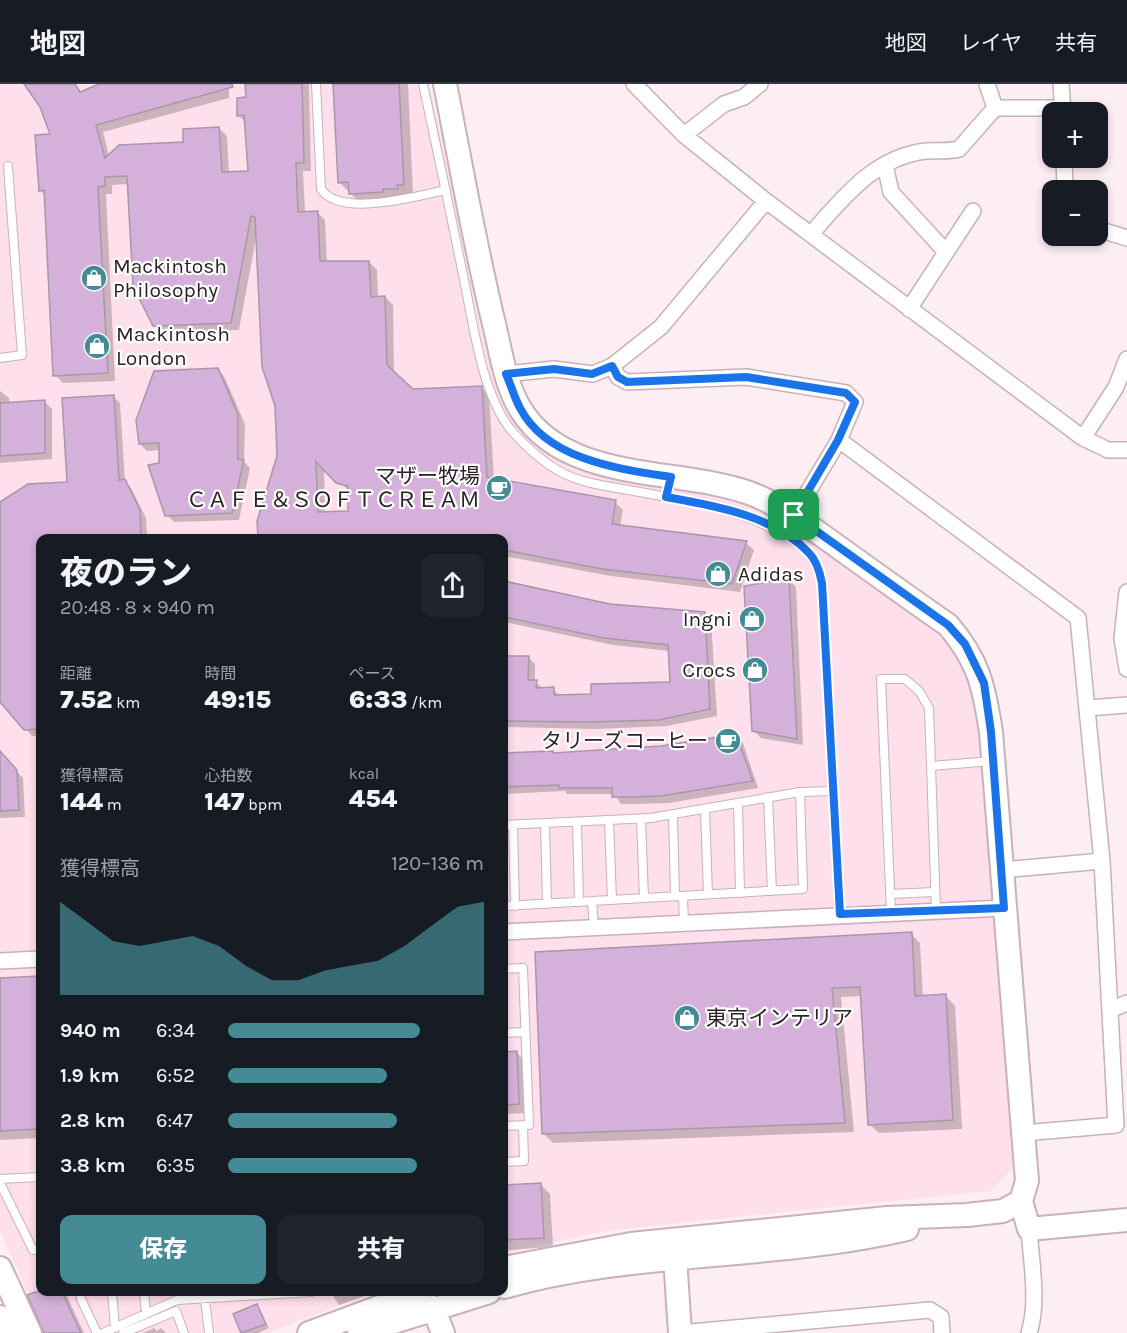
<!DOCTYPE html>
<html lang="ja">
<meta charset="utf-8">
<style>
body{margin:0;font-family:Karla,"Noto Sans JP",sans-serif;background:#20242c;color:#f1f3f6;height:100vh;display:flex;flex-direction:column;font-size:22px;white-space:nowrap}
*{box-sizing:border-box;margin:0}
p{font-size:20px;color:#9ea1a6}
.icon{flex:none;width:33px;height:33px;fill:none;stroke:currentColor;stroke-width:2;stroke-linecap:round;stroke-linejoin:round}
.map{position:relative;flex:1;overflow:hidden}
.drawer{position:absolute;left:36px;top:450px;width:472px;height:762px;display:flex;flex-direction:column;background:#171b24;border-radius:12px;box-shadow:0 3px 9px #0003}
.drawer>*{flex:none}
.fabs{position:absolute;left:1042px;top:18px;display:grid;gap:12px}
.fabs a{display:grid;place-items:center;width:66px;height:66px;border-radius:12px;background:#171b24;box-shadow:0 3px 9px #0003;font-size:30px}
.pin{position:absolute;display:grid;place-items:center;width:51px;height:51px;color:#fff;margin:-26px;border-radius:12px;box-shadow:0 3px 9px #0006}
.round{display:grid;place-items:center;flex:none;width:63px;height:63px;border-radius:12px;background:#20242c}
.headline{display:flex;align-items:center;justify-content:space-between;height:102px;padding:0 24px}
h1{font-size:33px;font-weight:800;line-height:45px}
.stats{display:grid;grid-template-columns:repeat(3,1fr);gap:9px;height:102px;padding:6px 24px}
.stats div{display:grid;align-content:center}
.stats b{font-size:26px;font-weight:800}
.stats small{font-size:16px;font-weight:400}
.stats p{font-size:16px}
.chart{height:168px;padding:12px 24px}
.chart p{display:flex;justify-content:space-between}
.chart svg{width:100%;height:108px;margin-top:6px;fill:#458b95;opacity:.7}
.action{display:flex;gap:12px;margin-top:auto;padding:12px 24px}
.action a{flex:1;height:69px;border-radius:12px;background:#458b95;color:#fff;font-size:24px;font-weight:800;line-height:69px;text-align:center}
.action a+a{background:#20242c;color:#f1f3f6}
ul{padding:0 24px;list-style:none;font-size:20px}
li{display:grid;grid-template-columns:96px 72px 1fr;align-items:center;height:45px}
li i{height:15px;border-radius:8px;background:#458b95}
header{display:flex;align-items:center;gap:36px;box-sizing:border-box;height:84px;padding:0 30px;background:#171b24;border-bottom:2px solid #363941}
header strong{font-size:28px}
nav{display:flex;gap:33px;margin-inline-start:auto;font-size:21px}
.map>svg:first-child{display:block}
.built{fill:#ffdfec}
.shadow{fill:#0003;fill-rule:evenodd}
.building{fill:#d5b0da;stroke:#a698a8;stroke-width:1.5;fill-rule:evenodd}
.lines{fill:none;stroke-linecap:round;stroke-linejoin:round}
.lane-casing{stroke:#c8b1ba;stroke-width:10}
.street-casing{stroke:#c8b1ba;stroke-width:18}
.secondary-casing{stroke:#c8b1ba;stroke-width:26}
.lane{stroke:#fff;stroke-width:8}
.street{stroke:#fff;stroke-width:15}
.secondary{stroke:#fff;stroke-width:22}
.route-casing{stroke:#fff;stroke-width:12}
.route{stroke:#1a73e8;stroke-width:8}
.labels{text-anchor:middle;stroke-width:4.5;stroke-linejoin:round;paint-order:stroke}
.poi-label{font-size:21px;fill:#2b2327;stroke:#fff;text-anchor:start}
</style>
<header>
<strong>地図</strong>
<nav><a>地図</a><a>レイヤ</a><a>共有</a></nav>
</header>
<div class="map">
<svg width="1127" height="1249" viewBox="0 0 1127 1249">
<rect width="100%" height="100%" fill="#fdeef4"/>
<path class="built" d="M0 0H429L495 288 509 328 532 356 562 378 655 398 745 413 809 452 940 549 961 570 975 601 983 650 1015 1082 991 1107 640 1143 596 1149 504 1169V454H40V1208H375L267 1249H46L0 1147Z"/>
<path class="shadow" d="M26 0H76L81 9 104 0H229V14L103 48 109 72 185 59 219 44 227 52 229 89 250 88 246 39 238 31 247 14 246 0H309L311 87H303L305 129 317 128 325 136 327 178H369L377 186 378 214 385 213 393 221 394 290 412 306 481 303 489 311 494 396 615 418 623 426 620 443 746 459 754 466 740 508 611 492 504 472V454H261L258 437 279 372 276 322 256 154 239 246 162 249 154 241 129 100 112 101V110H106L115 297 63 299 55 291 46 112 40 106 52 51 41 22ZM324 383 349 407V428L325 429Z
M334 0H408L413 109 406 110V114L360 119 339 98Z
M217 285 224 292 245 340 244 378 250 384 239 436 174 438 167 431 161 366 147 367 140 360Z
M0 307 9 314V320L45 318 52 325V375L0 379Z
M113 312 120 319 125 398 131 404 146 434 147 454H91V448L77 449V454H40V652H32L0 616V420L68 399Z
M789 496 796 503 803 661 761 654 754 647Z
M504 499 610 522 704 529 711 536 717 632 667 642 595 645 504 643V565L510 573H528L535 580V598L544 605H553L560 612H593L672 599 670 567 613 561 504 538Z
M736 652 743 659 758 704 669 719 637 720H621L614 710H567L565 707 504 710V671L553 668 555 671 661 664Z
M0 669 23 694 25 733 0 734Z
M911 850 920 859 923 913 946 912 955 922 962 1045 879 1049 869 1040 862 912 841 913 854 1048 553 1059 544 1050Z
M40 893V1054L0 1056V895Z
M504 969H517L526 978 527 1029 504 1030Z
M541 1101 550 1110 553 1163 509 1166 504 1161V1103Z
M40 1207 65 1208 84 1249H46L29 1212Z
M330 1208H376L339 1221Z
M256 1221 269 1244 258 1249H243L235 1231Z
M154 1244 157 1247 161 1244 166 1249H143Z"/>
<path class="building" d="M24 0H75L80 8 99 0H232L233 3 96 41 105 74 119 61 183 58V45L219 43 222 88 248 87 244 31 237 32V14L246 13 245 0H302L304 79H296L298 128 318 127 320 177H369L371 213 385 212 387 281 413 305 482 302 487 393 616 416 612 440 747 457 732 500 602 485 504 466V454H258L257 437 277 372 275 322 262 283 255 133 251 132 231 239 153 242 133 202 127 92 105 93V102L98 103 108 289 53 292 44 106 39 107 35 51 50 50 40 23ZM316 378 336 399 348 402V427L318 428Z
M333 0H399L404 101H397L398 105H383V108L349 110 348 98 338 99Z
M218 284 238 331V375L244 376 232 429 165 432 148 381 159 379V359L139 360 136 336 154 287Z
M114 311 119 396 125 395 140 426 141 454H40V645L24 646 0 618V418L28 400 67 398 62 314Z
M45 316V369L0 372V319Z
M789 494 797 655 752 647 744 502Z
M504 497 610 520 705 528 710 625 659 636 587 638 504 637V572H529L528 596H537L536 604 554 603V611L591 610V600L670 598 668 561 604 554 504 533Z
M736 650 753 697 661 712 629 713H612V704H559V701L504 703V669L553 667V669L661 662Z
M0 667 17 686 19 726 0 727Z
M912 848 915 912 946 910 953 1036 868 1041 860 903 832 904 845 1039 542 1050 535 868Z
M40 892V1045L0 1047V894Z
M517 967 519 1020 504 1021V968Z
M541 1099 544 1154 504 1156V1101Z
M35 1208H62L81 1249H44L27 1211Z
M257 1220 266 1240 241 1249 233 1230Z"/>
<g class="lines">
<g class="lane-casing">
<path id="lane" d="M316 0 321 105C340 134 417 112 446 106
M423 0C437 64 450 127 463 191 473 237 481 309 511 346 525 362 541 377 559 387 580 399 606 402 629 406 680 416 731 422 777 447 802 460 815 471 822 499L839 830
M0 274 22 271 8 82
M931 682 992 677
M800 708 834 707
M768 713 772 807
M738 719 740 809
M705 725 708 810
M673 730 675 812
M641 735 644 814
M609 736 612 816
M577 738 579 818
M545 739 547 820
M504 741 651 734 800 708 803 805 504 822
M513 741 515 822
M890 810 935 808
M683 812 684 839
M592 817 594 843
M891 828 881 595H905L919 607 929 624 936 826
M504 885 523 884 529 1041 504 1042
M504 949 525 948
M504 1078 524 1077 523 1041
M0 1095 40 1093
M0 1099 33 1166H40
M80 1208 81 1215 97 1249
M112 1208 115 1244
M144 1208 146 1229
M204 1208 209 1249
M103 1249 177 1216 312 1208
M123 1249 176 1227 184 1249"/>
</g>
<g class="street-casing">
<path id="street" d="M634 0 684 51 766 117 1083 354 1108 366H1127
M987 0 995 24
M1061 0 1063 28
M684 51 724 20 744 13 760 0
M1064 74 1065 106
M885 81 891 108 946 168
M1098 145 1127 154
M811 150C843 114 874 73 926 67 938 66 948 68 959 65L995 24H1062
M909 225 973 127
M612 282 618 293 627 298 746 293 846 309 855 318 839 356 794 431
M506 290 554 285 593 290 612 282 661 243 766 117
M1083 354 1116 303 1127 275
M839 356 1078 534 1102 777 1116 1041 1024 1049
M1127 508 1122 554 1127 585
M1088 624 1127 621
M1001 786 1102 777
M504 848 1004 824
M0 877 40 875
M1110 926 1127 919
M680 1249 930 1226 941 1233 942 1249
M1029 1249C1039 1218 1031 1177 1029 1145"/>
</g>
<g class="secondary-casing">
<path id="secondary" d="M445 0C461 81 475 163 495 244 501 270 506 302 521 326 567 400 680 383 752 410 785 423 813 445 841 465 876 490 912 516 948 541 979 577 984 603 991 648L1027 1097 1021 1117
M675 1173 680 1249
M0 1184 30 1249
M504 1184 631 1160 887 1134 967 1131 1003 1127 1021 1117 1029 1145 1127 1136
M504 1203C635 1166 774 1176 907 1145
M433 1223 443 1249
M0 1233 7 1249
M309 1249 420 1208
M359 1249 489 1208"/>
</g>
<use href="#lane" class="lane"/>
<use href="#street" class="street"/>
<use href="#secondary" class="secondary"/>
</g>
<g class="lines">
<g class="route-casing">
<path id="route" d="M612 282 618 293 627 298 746 293 846 309 855 318 838 356 794 431 948 541 965 560 984 599 991 648 1004 824 840 830 822 499C820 489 817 477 809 469 773 431 715 422 666 413L671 393C619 385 547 376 520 324 514 313 511 301 506 290L554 285 592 290Z"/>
</g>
<use href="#route" class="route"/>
</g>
<defs>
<g id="shop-disc" transform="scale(1.35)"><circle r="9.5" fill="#458b95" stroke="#fff"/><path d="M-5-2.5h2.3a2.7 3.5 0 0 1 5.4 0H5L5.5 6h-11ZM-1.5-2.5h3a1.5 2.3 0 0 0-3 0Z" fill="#fff"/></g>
<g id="cafe-disc" transform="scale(1.35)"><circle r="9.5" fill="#458b95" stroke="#fff"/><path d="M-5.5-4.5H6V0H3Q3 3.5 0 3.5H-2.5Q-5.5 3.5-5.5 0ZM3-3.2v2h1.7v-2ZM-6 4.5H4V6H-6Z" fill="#fff"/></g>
</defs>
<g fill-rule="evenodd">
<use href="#shop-disc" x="94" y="194"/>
<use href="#shop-disc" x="97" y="262"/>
<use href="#cafe-disc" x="499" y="404"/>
<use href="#shop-disc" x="718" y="490"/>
<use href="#shop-disc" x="752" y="535"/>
<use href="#shop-disc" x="755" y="586"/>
<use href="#cafe-disc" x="728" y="657"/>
<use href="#shop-disc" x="687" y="934"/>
</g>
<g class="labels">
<g class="poi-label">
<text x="113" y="189">Mackintosh<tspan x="113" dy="24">Philosophy</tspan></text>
<text x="116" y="257">Mackintosh<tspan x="116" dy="24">London</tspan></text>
<text x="480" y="399" text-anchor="end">マザー牧場<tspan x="480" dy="24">ＣＡＦＥ＆ＳＯＦＴＣＲＥＡＭ</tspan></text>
<text x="738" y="497">Adidas</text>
<text x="732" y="542" text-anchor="end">Ingni</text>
<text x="736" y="593" text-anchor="end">Crocs</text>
<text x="708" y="664" text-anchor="end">タリーズコーヒー</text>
<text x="706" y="941">東京インテリア</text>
</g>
</g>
</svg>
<div class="fabs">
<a>+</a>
<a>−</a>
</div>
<div class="pin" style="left:794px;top:431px;background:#1e9e55"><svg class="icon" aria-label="arrive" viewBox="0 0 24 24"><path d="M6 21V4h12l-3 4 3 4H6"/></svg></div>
<section class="drawer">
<div class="headline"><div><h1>夜のラン</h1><p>20:48 · 8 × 940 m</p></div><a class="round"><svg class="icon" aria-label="share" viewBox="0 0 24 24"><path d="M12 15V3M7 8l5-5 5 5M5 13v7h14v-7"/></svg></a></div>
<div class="stats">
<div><p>距離</p><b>7.52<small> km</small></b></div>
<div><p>時間</p><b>49:15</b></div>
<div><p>ペース</p><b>6:33<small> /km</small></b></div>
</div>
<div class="stats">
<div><p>獲得標高</p><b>144<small> m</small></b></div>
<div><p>心拍数</p><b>147<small> bpm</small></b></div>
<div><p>kcal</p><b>454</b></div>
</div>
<div class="chart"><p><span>獲得標高</span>120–136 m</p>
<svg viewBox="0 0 160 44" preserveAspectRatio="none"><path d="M0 44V6L10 14L20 22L30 24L40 22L50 20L60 24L70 32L80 38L90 38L100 34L110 32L120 30L130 24L140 16L150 8L160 6V44z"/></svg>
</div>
<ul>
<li><b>940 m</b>6:34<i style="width:75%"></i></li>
<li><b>1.9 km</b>6:52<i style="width:62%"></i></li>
<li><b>2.8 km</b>6:47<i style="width:66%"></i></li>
<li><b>3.8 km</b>6:35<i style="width:74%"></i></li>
</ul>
<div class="action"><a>保存</a><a>共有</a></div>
</section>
</div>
